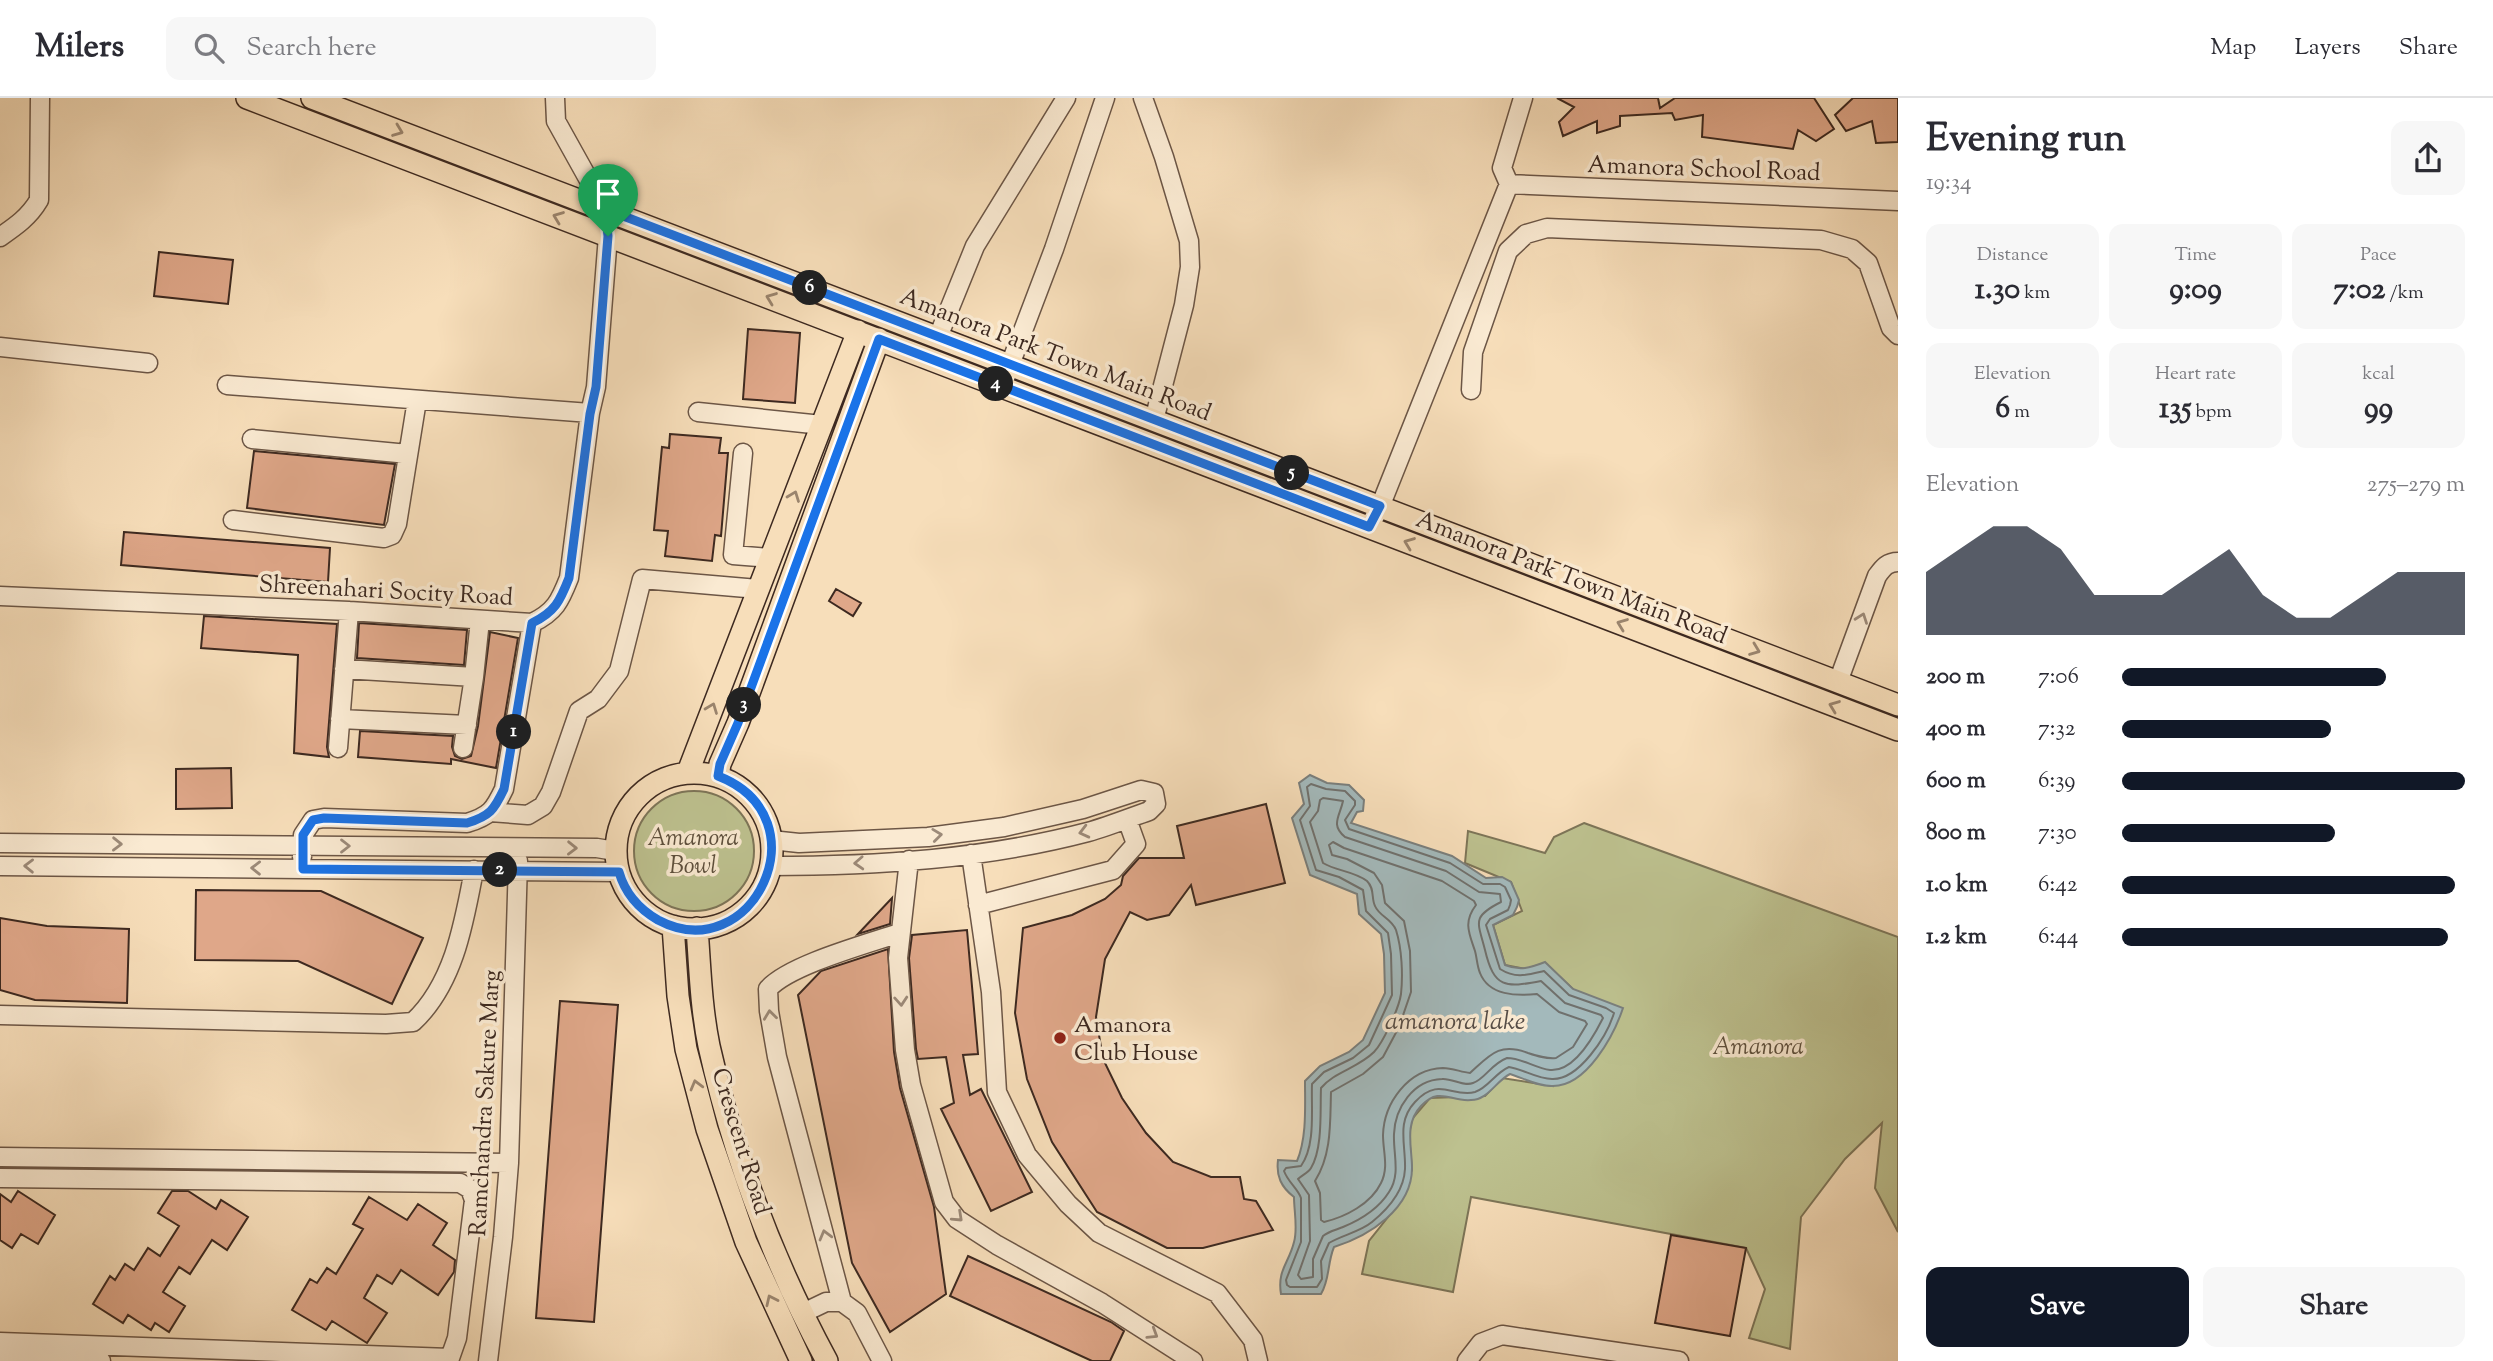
<!DOCTYPE html>
<meta charset="utf-8">
<style>
body{margin:0;font-family:"Sorts Mill Goudy",serif;background:#f7f7f7;color:#2b2b33;height:100vh;display:flex;flex-direction:column;font-size:26px;white-space:nowrap}
*{box-sizing:border-box;margin:0}
p{font-size:23px;color:#7c7c81}
.icon{flex:none;width:38px;height:38px;fill:none;stroke:currentColor;stroke-width:2;stroke-linecap:round;stroke-linejoin:round}
.map{position:relative;flex:1;overflow:hidden}
.panel{display:flex;flex-direction:column;background:#fff;width:595px}
.panel>*{flex:none}
.pin{position:absolute;display:grid;place-items:center;width:60px;height:60px;color:#fff;margin:-72px -30px;border-radius:50% 50% 50% 0;rotate:-45deg;box-shadow:0 0 7px #0007}
.pin .icon{rotate:45deg}
.km{position:absolute;width:35px;height:35px;margin:-18px;border-radius:50%;background:#222;color:#fff;font-size:19px;line-height:35px;text-align:center}
.round{display:grid;place-items:center;flex:none;width:74px;height:74px;border-radius:14px;background:#f7f7f7}
.overview{display:flex;align-items:center;justify-content:space-between;height:119px;padding:0 28px}
h1{font-size:38px;font-weight:800;line-height:52px}
.stats{display:grid;grid-template-columns:repeat(3,1fr);gap:10px;height:119px;padding:7px 28px}
.stats div{display:grid;align-content:center;border-radius:14px;background:#f7f7f7;text-align:center}
.stats b{font-size:30px;font-weight:800}
.stats small{font-size:19px;font-weight:400}
.stats p{font-size:19px}
.chart{height:196px;padding:14px 28px}
.chart p{display:flex;justify-content:space-between}
.chart svg{width:100%;height:126px;margin-top:7px;fill:#111827;opacity:.7}
.primary-button{display:flex;gap:14px;margin-top:auto;padding:14px 28px}
.primary-button a{flex:1;height:80px;border-radius:14px;background:#111827;color:#fff;font-size:28px;font-weight:800;line-height:80px;text-align:center}
.primary-button a+a{background:#f7f7f7;color:#2b2b33}
ul{padding:0 28px;list-style:none;font-size:23px}
li{display:grid;grid-template-columns:112px 84px 1fr;align-items:center;height:52px}
li i{height:18px;border-radius:9px;background:#111827}
header{display:flex;align-items:center;gap:42px;box-sizing:border-box;height:98px;padding:0 35px;background:#fff;border-bottom:2px solid #e1e1e2}
header strong{font-size:33px}
nav{display:flex;gap:38px;margin-inline-start:auto;font-size:24px}
.search{width:490px;height:63px;background:#f7f7f7;display:flex;align-items:center;gap:18px;box-sizing:border-box;padding:0 24px;border-radius:14px;color:#7c7c81;font-size:26px}
main{display:flex;flex:1;min-height:0}
.map>svg:first-child{display:block}
.green{fill:#bdc18f;stroke:#7d7558;stroke-width:2}
.water{fill:#a3b9bb;stroke:#7a7f7d;stroke-width:2}
.lines{fill:none;stroke-linecap:round;stroke-linejoin:round}
.shore{stroke:#70716e;stroke-width:2}
.building{fill:#dfa789;stroke:#3d2920;stroke-width:2}
.minor-casing{stroke:#6c5646;stroke-width:21}
.major-casing{stroke:#3d2920;stroke-width:24}
.minor{stroke:#faead2;stroke-width:18}
.major{stroke:#f7deba;stroke-width:21}
.oneway{stroke:#9a846d}
.oneway2{stroke:#9c8a79}
.route-casing{stroke:#fff;stroke-width:14}
.route{stroke:#1a73e8;stroke-width:9}
.poi-dot{fill:#8f2418;stroke:#faead2;stroke-width:2.5}
.labels{text-anchor:middle;stroke-width:7;stroke-linejoin:round;paint-order:stroke}
.street-label{font-size:24px;fill:#3d2920;stroke:#faead2}
.park-label{font-size:24px;font-style:italic;fill:#5d4f3c;stroke:#faead2}
.poi-label{font-size:24px;fill:#3d2920;stroke:#faead2;text-anchor:start}
.water-label{font-size:26px;font-style:italic;fill:#564d47;stroke:#faead2}
</style>
<header>
<strong>Milers</strong>
<div class="search"><svg class="icon" aria-label="search" viewBox="0 0 24 24"><circle cx="10" cy="10" r="6"/><path d="M15 15l6 6"/></svg>Search here</div>
<nav><a>Map</a><a>Layers</a><a>Share</a></nav>
</header>
<main>
<div class="map">
<svg width="1898" height="1263" viewBox="0 0 1898 1263">
<rect width="100%" height="100%" fill="#f7deba"/>
<filter id="stains"><feTurbulence type="fractalNoise" baseFrequency=".00286" numOctaves="4"/><feColorMatrix values="0 0 0 0 .2 0 0 0 0 .09 0 0 0 0 .02 0 0 0 .5 -.17"/></filter>
<radialGradient id="worn" r=".72"><stop offset=".6" stop-color="#630" stop-opacity="0"/><stop offset="1" stop-color="#630" stop-opacity=".3"/></radialGradient>
<path class="green" d="M634 753a60 60 0 1 1 120 0a60 60 0 1 1-120 0Z
M1584 725 1898 839V1134L1875 1090 1882 1025 1845 1061 1801 1119 1790 1251 1749 1240 1765 1191 1746 1150 1471 1099 1453 1194 1362 1176 1369 1143 1392 1114 1412 1072 1409 1037 1412 1021 1430 1000 1485 998 1502 980 1553 988 1573 891 1545 865 1526 871 1505 867 1493 827 1522 813 1511 784 1465 765 1468 733 1545 755 1554 739Z"/>
<path class="water" d="M1310 677 1327 685 1349 687 1364 702 1363 713 1357 714 1351 725 1452 758 1486 780 1502 779 1511 784 1519 802 1517 809 1513 817 1493 827 1505 867C1520 873 1530 870 1545 864L1573 891 1623 910C1614 937 1587 988 1553 988 1539 989 1523 980 1510 976 1496 983 1488 1002 1471 1002 1450 1004 1440 988 1421 1008 1404 1026 1412 1049 1412 1070 1412 1111 1369 1138 1334 1149 1327 1166 1330 1181 1321 1196H1281C1277 1172 1289 1165 1294 1144 1298 1131 1294 1113 1294 1099 1281 1089 1276 1078 1278 1062L1297 1063C1307 1039 1305 1009 1305 983L1320 968 1349 954 1363 942 1385 895 1384 856 1381 836 1359 816 1357 796 1310 777 1292 720 1304 706 1299 685Z"/>
<g class="lines">
<path class="shore" d="M1311 686 1326 691 1345 693 1355 703V707L1345 722 1349 731 1450 765 1483 786H1500L1505 789 1511 802 1510 807 1508 812 1490 821 1486 827 1500 871C1516 881 1527 877 1544 873L1569 897 1606 910 1614 915C1607 938 1579 982 1552 981 1537 981 1523 971 1509 969 1495 975 1488 990 1475 994 1452 1000 1439 978 1415 1004 1396 1024 1406 1047 1405 1071 1404 1092 1388 1111 1372 1124 1360 1134 1342 1137 1329 1145L1321 1163 1322 1181 1317 1189H1290L1287 1187 1286 1182 1301 1144V1100C1298 1091 1288 1084 1284 1073L1286 1070 1301 1068C1316 1047 1311 1011 1312 986L1324 974 1353 960 1369 947 1392 897 1391 856 1388 835 1366 813 1363 792 1339 779 1316 772 1300 722 1310 708 1307 689Z
M1323 700 1343 703C1340 718 1330 727 1345 739L1446 773 1479 794 1500 796 1501 804C1471 819 1478 824 1485 852 1494 890 1505 890 1541 883L1565 905 1601 917 1603 920C1594 938 1574 974 1550 972 1535 970 1522 960 1507 960 1491 966 1485 981 1473 985 1464 989 1452 980 1442 981 1413 982 1395 1010 1394 1036 1393 1056 1401 1076 1389 1094 1379 1110 1360 1122 1343 1129 1336 1132 1329 1133 1323 1138L1313 1161V1179L1301 1181 1298 1177 1310 1143 1309 1097 1298 1081C1302 1077 1308 1075 1311 1070 1323 1050 1320 1013 1321 990 1334 974 1358 970 1374 954 1383 945 1399 910 1401 896 1403 877 1402 851 1396 832 1392 821 1379 818 1375 808 1371 800 1375 791 1367 783 1354 773 1336 773 1323 765L1310 724 1318 713 1320 702Z
M1333 744 1344 750 1442 783 1474 803 1476 807C1463 824 1469 835 1475 853 1477 860 1477 868 1480 875 1489 898 1517 898 1537 896L1559 914 1585 923 1587 926 1573 949 1556 960C1546 961 1537 958 1528 955 1499 944 1490 957 1470 975 1461 974 1452 970 1443 970 1408 971 1384 1005 1383 1037 1383 1054 1389 1069 1381 1085 1371 1106 1345 1119 1324 1124L1321 1122 1320 1095 1315 1083C1332 1056 1330 1024 1331 994L1363 976 1383 959 1399 929 1411 894 1410 853 1404 823 1385 805 1382 787 1374 775 1347 761 1332 757 1329 747Z"/>
</g>
<path class="building" d="M1557 0H1658L1660 10 1675 0H1814L1834 31 1816 43 1798 32 1793 51 1702 39 1703 17 1675 22 1672 15 1620 18V28L1597 35V23L1563 38 1559 24 1574 9Z
M1853 0H1898V44L1876 45 1872 23 1846 33 1835 17Z
M159 154 233 162 228 206 154 198Z
M748 231 800 235 795 305 743 301Z
M670 336 721 340 719 355H728L721 438 715 437 712 463 665 458 668 433 654 432 662 349 669 350Z
M254 353 395 366 384 427 247 410Z
M124 434 330 450 328 484 121 467Z
M836 491 861 505 853 518 829 503Z
M204 518 337 526 327 649 329 659 294 655 298 557 201 550Z
M359 525 467 532 464 567 357 560Z
M490 534 518 540 496 670 451 661V666L358 659 360 633 453 638 452 649 455 658 462 661 471 658 478 628Z
M231 670 232 710 176 711V671Z
M1266 706 1285 785 1196 807 1191 787 1169 817 1147 822 1130 814 1105 861 1096 919 1103 961 1122 1000 1146 1035 1173 1064 1211 1079H1240L1244 1101 1256 1103 1273 1132 1203 1150H1167L1097 1114 1052 1044 1027 981 1015 915 1023 830 1072 817 1105 801 1121 787 1123 778 1139 760H1184L1177 728Z
M196 792 321 793 423 840 392 906 298 863 195 862Z
M892 800 890 826 858 836Z
M0 820 47 828 129 831 127 905 35 902 0 892Z
M967 832 978 956 963 957 970 997 981 991 1032 1094 991 1113 941 1011 954 1005 946 959 918 961 916 951 909 860 912 837Z
M888 851 894 954 900 990 934 1109 946 1196 890 1234 852 1165 798 897 821 873Z
M560 903 618 907 594 1224 536 1220Z
M18 1093 55 1117 38 1146 21 1136 12 1150 0 1142V1096L11 1104Z
M172 1093H188L216 1111 221 1102 248 1119 227 1152 212 1142 190 1176 179 1169 163 1194 185 1208 169 1234 155 1225 151 1232 128 1217 123 1225 93 1206 110 1178 115 1182 125 1166 134 1172 148 1150 160 1158 179 1128 158 1115Z
M369 1099 407 1122 418 1106 447 1125 433 1147 455 1162 454 1174 438 1197 401 1172 392 1186 377 1177 364 1200 387 1215 367 1245 332 1223 326 1232 292 1212 310 1181 317 1185 327 1170 336 1176 363 1131 353 1126Z
M1671 1137 1746 1150 1730 1238 1655 1225Z
M968 1158 1111 1224 1124 1233 1110 1263H1092L950 1198Z"/>
<g class="lines">
<g class="minor-casing">
<path id="minor" d="M1143 0 1164 59 1189 143 1190 169 1184 207 1154 322
M1509 86 1898 103
M0 139C16 128 29 119 39 102L40 0
M938 239 975 148 1066 0
M0 249 148 265
M227 287 590 315
M1002 288 1054 151 1105 0
M1471 292 1473 254 1508 153 1526 136 1547 130 1821 142 1852 151 1868 165 1891 230 1898 237
M698 314 822 327
M252 341 408 356
M743 355 733 457 770 460
M233 422 384 440 392 437 397 426 417 302
M1369 429 1380 409 1509 86 1502 70 1523 0
M0 498 349 513 532 525C555 514 560 503 569 480L590 315 596 289 608 138 605 111 556 23 555 0
M344 571 474 579 480 522
M1838 584 1877 478C1883 470 1887 464 1898 464
M340 621 467 627
M338 650 349 513
M463 650 474 579
M490 714 528 717 543 708 551 694 579 613 598 601 619 573 642 481 758 491
M0 745 597 750 615 753
M971 756 991 894 997 994 1027 1057 1068 1106 1099 1135 1217 1195 1253 1242 1258 1263
M302 759 303 737 313 722 324 720 467 725C490 718 494 712 504 691L532 525
M909 762 898 860 905 952 911 987 944 1104 957 1121 997 1147 1102 1205 1193 1263
M0 768 619 774
M770 768C877 768 985 761 1088 734 1109 728 1129 720 1149 713L1156 706 1154 695 1141 692 1083 711 1004 729 928 739 799 745 771 742
M978 807 1113 772 1136 746 1127 721
M0 917 386 926 413 924C454 886 464 825 474 772
M0 1059 509 1065
M0 1080 460 1085 470 1091 474 1102 457 1240 450 1260 0 1244
M842 1204 777 959 769 913 768 891C789 867 867 846 899 835
M803 1215 826 1204H842L857 1215 882 1263
M0 1257 101 1263
M488 1263 503 1139 509 1065 518 763
M1467 1263 1481 1245 1502 1237 1679 1263"/>
</g>
<g class="major-casing">
<path id="major" d="M247 0 1898 632
M312 0 1898 607
M688 674 858 233
M616 753a78 78 0 1 1 156 0a78 78 0 1 1-156 0Z
M718 678 720 666 738 625 879 241
M673 828 678 898 686 951 707 1031 746 1144 801 1263
M697 830C700 870 701 909 709 948 733 1057 774 1165 827 1263"/>
</g>
<use href="#minor" class="minor"/>
<use href="#major" class="major"/>
</g>
<defs><path id="oneway-chevron" d="M-2-3.5L2.5 0L-2 3.5" fill="none" stroke-width="1.6" stroke-linecap="round" stroke-linejoin="round" transform="scale(1.75)"/></defs>
<g class="oneway">
<use href="#oneway-chevron" transform="translate(398 33) rotate(21)"/>
<use href="#oneway-chevron" transform="translate(558 119) rotate(-159)"/>
<use href="#oneway-chevron" transform="translate(771 200) rotate(-159)"/>
<use href="#oneway-chevron" transform="translate(794 398) rotate(-69)"/>
<use href="#oneway-chevron" transform="translate(1409 445) rotate(-159)"/>
<use href="#oneway-chevron" transform="translate(1622 526) rotate(-159)"/>
<use href="#oneway-chevron" transform="translate(1755 552) rotate(21)"/>
<use href="#oneway-chevron" transform="translate(1834 608) rotate(-159)"/>
<use href="#oneway-chevron" transform="translate(712 610) rotate(-69)"/>
<use href="#oneway-chevron" transform="translate(696 987) rotate(-105)"/>
<use href="#oneway-chevron" transform="translate(771 1202) rotate(-115)"/>
</g>
<g class="oneway2">
<use href="#oneway-chevron" transform="translate(1862 520) rotate(-70)"/>
<use href="#oneway-chevron" transform="translate(1084 734) rotate(166)"/>
<use href="#oneway-chevron" transform="translate(937 737) rotate(-7)"/>
<use href="#oneway-chevron" transform="translate(117 746) rotate(1)"/>
<use href="#oneway-chevron" transform="translate(345 748)"/>
<use href="#oneway-chevron" transform="translate(572 750) rotate(1)"/>
<use href="#oneway-chevron" transform="translate(859 765) rotate(177)"/>
<use href="#oneway-chevron" transform="translate(29 768) rotate(-179)"/>
<use href="#oneway-chevron" transform="translate(256 770) rotate(-179)"/>
<use href="#oneway-chevron" transform="translate(901 903) rotate(86)"/>
<use href="#oneway-chevron" transform="translate(770 917) rotate(-97)"/>
<use href="#oneway-chevron" transform="translate(958 1119) rotate(43)"/>
<use href="#oneway-chevron" transform="translate(825 1137) rotate(-105)"/>
<use href="#oneway-chevron" transform="translate(1153 1236) rotate(32)"/>
</g>
<g class="lines">
<g class="route-casing">
<path id="route" d="M605 111 1380 408 1369 429 879 241 738 625 720 666 718 678C826 720 752 872 658 822 639 811 625 795 619 774L303 771V737L313 722 324 720 467 725C490 718 494 712 504 691L532 525C555 514 560 503 569 480L590 316 596 289 608 138Z"/>
</g>
<use href="#route" class="route"/>
</g>
<circle class="poi-dot" cx="1060" cy="940" r="7"/>
<g class="labels">
<g class="street-label">
<text transform="translate(1704 70) rotate(2)" y="8">Amanora School Road</text>
<text transform="translate(1056 256) rotate(21)" y="8">Amanora Park Town Main Road</text>
<text transform="translate(1572 479) rotate(21)" y="8">Amanora Park Town Main Road</text>
<text transform="translate(386 492) rotate(3)" y="8">Shreenahari Socity Road</text>
<text transform="translate(484 1005) rotate(-87)" y="8">Ramchandra Sakure Marg</text>
<text transform="translate(742 1043) rotate(73)" y="8">Crescent Road</text>
</g>
<g class="park-label">
<text x="693" y="747">Amanora<tspan x="693" dy="28">Bowl</tspan></text>
<text x="1758" y="956">Amanora</text>
</g>
<g class="poi-label">
<text x="1074" y="934">Amanora<tspan x="1074" dy="28">Club House</tspan></text>
</g>
<g class="water-label">
<text x="1455" y="931">amanora lake</text>
</g>
</g>
<rect width="100%" height="100%" filter="url(#stains)"/>
<rect width="100%" height="100%" fill="url(#worn)"/>
</svg>
<div class="pin" style="left:608px;top:138px;background:#1e9e55"><svg class="icon" aria-label="arrive" viewBox="0 0 24 24"><path d="M6 21V4h12l-3 4 3 4H6"/></svg></div>
<b class="km" style="left:514px;top:634px">1</b>
<b class="km" style="left:500px;top:772px">2</b>
<b class="km" style="left:744px;top:607px">3</b>
<b class="km" style="left:996px;top:286px">4</b>
<b class="km" style="left:1292px;top:375px">5</b>
<b class="km" style="left:810px;top:190px">6</b>
</div>
<section class="panel">
<div class="overview"><div><h1>Evening run</h1><p>19:34</p></div><a class="round"><svg class="icon" aria-label="share" viewBox="0 0 24 24"><path d="M12 15V3M7 8l5-5 5 5M5 13v7h14v-7"/></svg></a></div>
<div class="stats">
<div><p>Distance</p><b>1.30<small> km</small></b></div>
<div><p>Time</p><b>9:09</b></div>
<div><p>Pace</p><b>7:02<small> /km</small></b></div>
</div>
<div class="stats">
<div><p>Elevation</p><b>6<small> m</small></b></div>
<div><p>Heart rate</p><b>135<small> bpm</small></b></div>
<div><p>kcal</p><b>99</b></div>
</div>
<div class="chart"><p><span>Elevation</span>275–279 m</p>
<svg viewBox="0 0 160 44" preserveAspectRatio="none"><path d="M0 44V22L10 14L20 6L30 6L40 14L50 30L60 30L70 30L80 22L90 14L100 30L110 38L120 38L130 30L140 22L150 22L160 22V44z"/></svg>
</div>
<ul>
<li><b>200 m</b>7:06<i style="width:77%"></i></li>
<li><b>400 m</b>7:32<i style="width:61%"></i></li>
<li><b>600 m</b>6:39<i style="width:100%"></i></li>
<li><b>800 m</b>7:30<i style="width:62%"></i></li>
<li><b>1.0 km</b>6:42<i style="width:97%"></i></li>
<li><b>1.2 km</b>6:44<i style="width:95%"></i></li>
</ul>
<div class="primary-button"><a>Save</a><a>Share</a></div>
</section>
</main>
